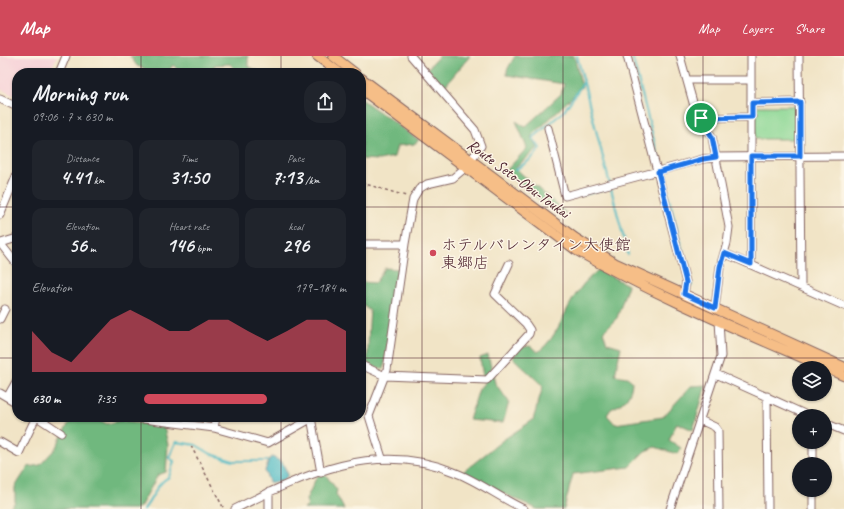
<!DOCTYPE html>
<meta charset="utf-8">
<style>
body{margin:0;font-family:Caveat,"Klee One",sans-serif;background:#20242c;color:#f1f3f6;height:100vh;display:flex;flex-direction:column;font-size:15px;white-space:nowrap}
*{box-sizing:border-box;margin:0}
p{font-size:13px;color:#9ea1a6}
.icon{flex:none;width:22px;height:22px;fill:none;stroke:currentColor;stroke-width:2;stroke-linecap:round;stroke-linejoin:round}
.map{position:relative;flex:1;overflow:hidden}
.panel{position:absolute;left:12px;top:12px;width:354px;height:354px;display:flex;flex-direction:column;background:#171b24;border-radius:16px;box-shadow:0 1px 3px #0004}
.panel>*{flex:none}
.controls{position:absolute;left:792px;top:305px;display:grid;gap:8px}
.controls a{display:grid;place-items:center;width:40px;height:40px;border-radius:50%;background:#171b24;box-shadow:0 1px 3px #0004;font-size:20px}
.pin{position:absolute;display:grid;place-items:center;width:34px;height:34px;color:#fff;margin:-17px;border:2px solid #fff;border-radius:50%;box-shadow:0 1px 4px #0007}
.round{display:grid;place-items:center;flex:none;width:42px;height:42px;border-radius:16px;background:#20242c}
.headline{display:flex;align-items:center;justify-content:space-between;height:68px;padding:0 20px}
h1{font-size:22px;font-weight:800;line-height:30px}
.stats{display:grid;grid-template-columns:repeat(3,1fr);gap:6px;height:68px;padding:4px 20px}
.stats div{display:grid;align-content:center;border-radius:10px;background:#20242c;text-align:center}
.stats b{font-size:20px;font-weight:800}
.stats small{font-size:11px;font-weight:400}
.stats p{font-size:11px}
.chart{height:112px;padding:8px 20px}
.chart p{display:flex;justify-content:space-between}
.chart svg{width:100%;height:72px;margin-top:4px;fill:#d1495b;opacity:.7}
ul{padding:0 20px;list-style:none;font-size:13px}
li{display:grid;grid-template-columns:64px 48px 1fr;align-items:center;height:30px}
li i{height:10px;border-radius:5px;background:#d1495b}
header{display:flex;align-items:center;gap:24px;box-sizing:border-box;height:56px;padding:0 20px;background:#d1495b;color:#fff}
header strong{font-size:19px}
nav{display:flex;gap:22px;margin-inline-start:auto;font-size:14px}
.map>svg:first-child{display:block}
.built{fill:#f6cfd7}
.green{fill:#8bd794;stroke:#6a7b60}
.forest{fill:#70b87e;stroke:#5d6c54}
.water{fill:#4cbac5;stroke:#4b6c78}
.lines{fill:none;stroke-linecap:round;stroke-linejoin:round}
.stream{stroke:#4cbac5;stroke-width:2}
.minor-casing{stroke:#846461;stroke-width:9}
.major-casing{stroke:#846461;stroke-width:11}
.path{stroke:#846461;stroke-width:1.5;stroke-dasharray:3 3;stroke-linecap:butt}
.minor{stroke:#fff;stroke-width:7}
.major{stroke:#f6be87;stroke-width:9}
.route-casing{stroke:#fff;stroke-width:8}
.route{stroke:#1a73e8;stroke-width:5}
.grid{fill:none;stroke:#4a1f2b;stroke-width:1;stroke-opacity:0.55}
.poi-dot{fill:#d1495b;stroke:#fcf5e5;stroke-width:1.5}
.labels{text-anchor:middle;stroke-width:3;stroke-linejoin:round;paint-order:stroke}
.street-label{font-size:16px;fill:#4a1f2b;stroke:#fcf5e5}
.poi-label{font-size:16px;fill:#4a1f2b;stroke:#fcf5e5;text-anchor:start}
</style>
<header>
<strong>Map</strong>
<nav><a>Map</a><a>Layers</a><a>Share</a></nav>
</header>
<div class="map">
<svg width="844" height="453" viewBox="0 0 844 453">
<rect width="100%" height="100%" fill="#fcf5e5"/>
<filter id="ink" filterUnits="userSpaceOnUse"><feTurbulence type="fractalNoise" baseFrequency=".025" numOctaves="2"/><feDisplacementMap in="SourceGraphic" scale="8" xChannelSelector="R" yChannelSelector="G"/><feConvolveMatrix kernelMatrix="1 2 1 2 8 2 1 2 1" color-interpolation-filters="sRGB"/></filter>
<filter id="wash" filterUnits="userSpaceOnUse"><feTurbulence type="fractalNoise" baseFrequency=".012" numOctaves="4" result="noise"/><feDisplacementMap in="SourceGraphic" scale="16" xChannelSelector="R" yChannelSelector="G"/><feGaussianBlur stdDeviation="0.9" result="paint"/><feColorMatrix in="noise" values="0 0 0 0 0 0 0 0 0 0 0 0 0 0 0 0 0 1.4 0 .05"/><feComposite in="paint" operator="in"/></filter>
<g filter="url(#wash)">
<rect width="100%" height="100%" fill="#f1e4c6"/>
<path class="built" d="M0 0H57L50 17H17V41L0 33Z"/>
<path class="green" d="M755 50H794V83H755Z"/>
<path class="forest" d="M130 0H248V10L258 15 257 17H238L230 8 214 9 215 17H177L178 14 173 9 167 17H143L146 13 137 10Z
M439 0H470L444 31 427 13Z
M515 0H574L582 31 531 81 538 92 515 112 566 157 561 160 505 116 527 92 516 65 525 71 561 38 564 28 507 19V14Z
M361 43 419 84 414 88 397 90 394 101 379 104 361 103Z
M385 212 399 213 384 313 377 312 367 307C369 289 368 272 370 255L361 248V226L375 227Z
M598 214 628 229 617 262 603 276 607 287 621 291 615 319 627 321 632 325C632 339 624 348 611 353L607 359 615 368 663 361 691 330 706 329 693 374 677 367 669 384 681 392 677 398 655 391 645 395 629 411 573 418 564 453H537L496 434 463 416 503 384 533 364 543 330 513 302 519 292 530 290 538 296C559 281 564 253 579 234 584 226 592 220 598 214Z
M488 299 495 327 509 346 503 367 469 364 479 333 484 327 480 302Z
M72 361H94L107 368 122 364 164 371 168 389 166 416 158 419 140 451 136 453H9L15 446V431L28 411 40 409 55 393Z
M325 418 337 434 336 438 344 453H304L308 450 306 444 317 420Z"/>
<path class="water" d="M272 401 282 406 288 418C286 425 275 427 269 426L265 415 269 403Z"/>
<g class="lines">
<path class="stream" d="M577 0 628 199
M632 0 692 230
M515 114C524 108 535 102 540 92L533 82 564 55 583 27
M579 140 611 132
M144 453C153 443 156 427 169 421L174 405 169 402 176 386 196 389 211 398 233 405H267"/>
</g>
</g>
<g filter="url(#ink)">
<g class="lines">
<g class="minor-casing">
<path id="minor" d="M627 0 686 226 684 238
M680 0 694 50 712 81 729 171 727 187 720 211 715 252
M751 0V208
M799 0 801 230
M59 17 66 0
M687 24H751
M0 43 17 51
M752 47 800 46
M701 62 752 61
M548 72 565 140 703 103 716 101 844 100
M0 159 17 118
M0 187 15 206H17
M1 187 17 182
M361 188H405
M724 197 844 250
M0 263 5 253
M361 309 385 320 487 324 529 278 530 274 526 268 495 238 509 208
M716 318 809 360
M0 337 17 347
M8 340 17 324
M767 340 768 453
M37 361 61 377
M128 361 214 372 268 387 314 361
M311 361 321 417
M700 364 715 371 718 375 719 453
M825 367 844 375
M214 372 216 361
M0 386 19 397 36 361
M813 386V408
M382 402 369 360 387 314 405 188 413 143 419 133 427 128 453 122 465 112 481 90 475 74 411 0
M813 434V453
M269 436V453
M235 453C305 418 376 384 454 416 478 425 500 442 524 453
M670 453 721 300 719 264"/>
</g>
<g class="major-casing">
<path id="major" d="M317 0 340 17
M333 0 355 17
M361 22 575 182 615 207 844 311
M361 33 576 194C661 243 754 280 844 320"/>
</g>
<path class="path" d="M362 127 406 140
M191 390 224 453"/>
<use href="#minor" class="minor"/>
<use href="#major" class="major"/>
</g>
</g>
<g class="lines" filter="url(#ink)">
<g class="route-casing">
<path id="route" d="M800 46V100H751V208L724 197 720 211 715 252 684 238 686 226 658 116 703 103 716 101 712 81 701 62 752 61V47Z"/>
</g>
<use href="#route" class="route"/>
</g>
<path class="grid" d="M141 0V17M281 0V17M422 0V453M563 0V453M703 0V453M0 151H17M361 151H844M0 302H17M361 302H844M141 361V453M281 361V453"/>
<circle class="poi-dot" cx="433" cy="197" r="4"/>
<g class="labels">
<g class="street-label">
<text transform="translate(519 122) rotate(36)" y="6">Route Seto-Obu-Toukai</text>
</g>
<g class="poi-label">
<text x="441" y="194">ホテルバレンタイン大使館<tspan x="441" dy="18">東郷店</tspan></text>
</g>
</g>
</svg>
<div class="controls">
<a><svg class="icon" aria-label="layers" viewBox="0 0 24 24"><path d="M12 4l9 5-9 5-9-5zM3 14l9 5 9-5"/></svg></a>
<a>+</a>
<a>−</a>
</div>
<div class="pin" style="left:701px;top:62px;background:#1e9e55"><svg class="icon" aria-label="arrive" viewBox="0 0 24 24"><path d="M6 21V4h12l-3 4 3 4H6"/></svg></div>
<section class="panel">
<div class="headline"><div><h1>Morning run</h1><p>09:06 · 7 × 630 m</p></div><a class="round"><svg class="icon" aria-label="share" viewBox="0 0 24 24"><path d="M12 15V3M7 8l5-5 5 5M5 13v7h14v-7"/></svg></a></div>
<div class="stats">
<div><p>Distance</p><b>4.41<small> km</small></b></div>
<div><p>Time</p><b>31:50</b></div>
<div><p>Pace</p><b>7:13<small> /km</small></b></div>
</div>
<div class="stats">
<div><p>Elevation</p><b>56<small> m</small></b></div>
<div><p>Heart rate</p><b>146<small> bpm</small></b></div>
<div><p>kcal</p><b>296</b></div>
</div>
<div class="chart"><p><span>Elevation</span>179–184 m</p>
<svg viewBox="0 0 160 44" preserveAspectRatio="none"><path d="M0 44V19L10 32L20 38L30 25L40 12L50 6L60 12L70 19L80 19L90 12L100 12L110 19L120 25L130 19L140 12L150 12L160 19V44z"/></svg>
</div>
<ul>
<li><b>630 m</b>7:35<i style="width:61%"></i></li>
</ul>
</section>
</div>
